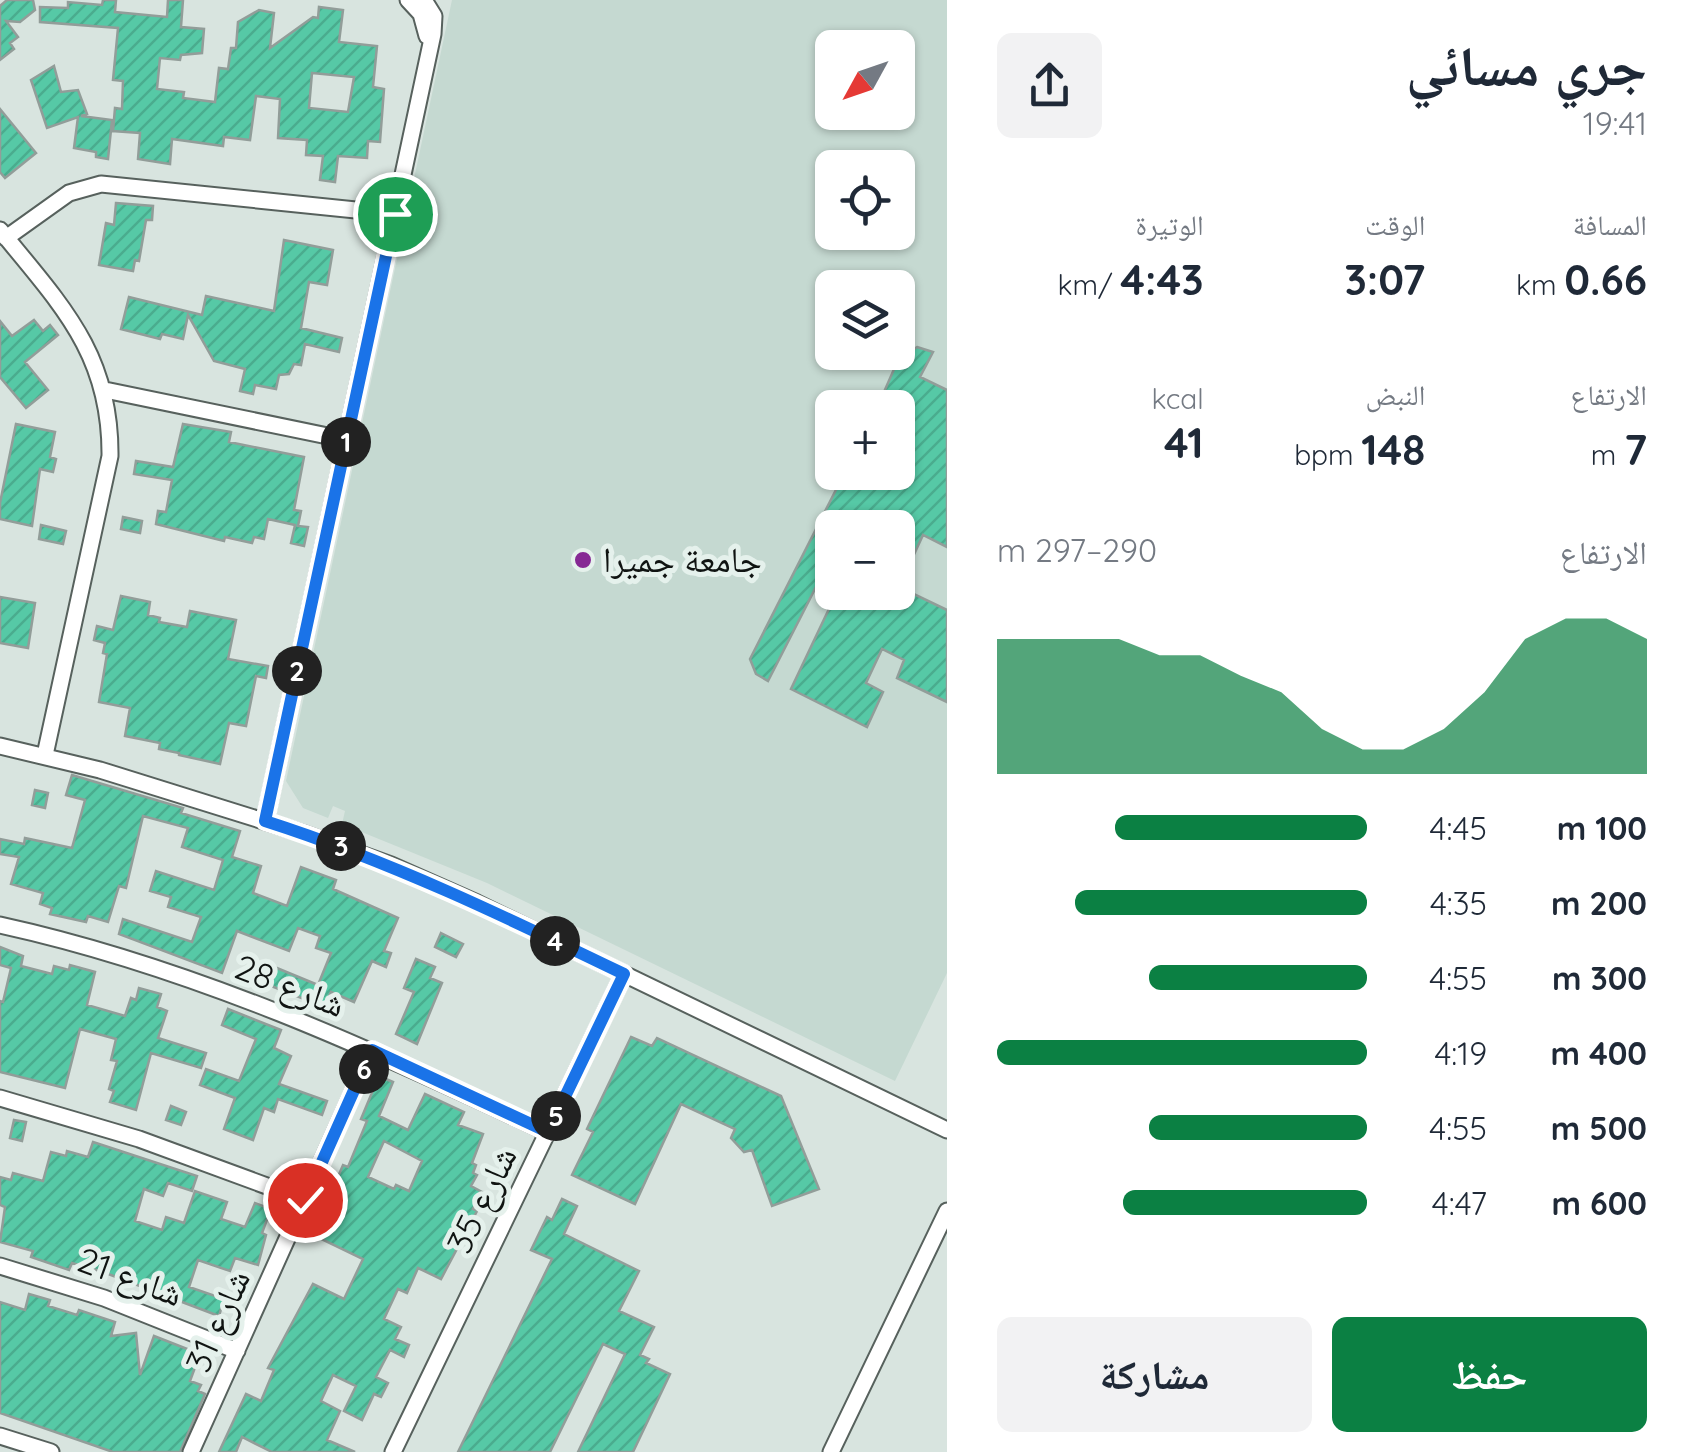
<!DOCTYPE html>
<html lang="ar">
<meta charset="utf-8">
<style>
body{margin:0;font-family:Quicksand,"Noto Naskh Arabic",sans-serif;background:#f2f2f3;color:#1f2937;direction:rtl;height:100vh;display:flex;flex-direction:column;font-size:38px;white-space:nowrap}
*{box-sizing:border-box;margin:0}
p{font-size:32px;color:#747a83}
.icon{flex:none;width:55px;height:55px;fill:none;stroke:currentColor;stroke-width:2;stroke-linecap:round;stroke-linejoin:round}
.map{position:relative;flex:1;overflow:hidden;direction:ltr}
.panel{display:flex;flex-direction:column;background:#fff;width:750px}
.panel>*{flex:none}
.needle{width:65px;rotate:230deg}
.tools{position:absolute;left:815px;top:30px;display:grid;gap:20px}
.tools a{display:grid;place-items:center;width:100px;height:100px;border-radius:15px;background:#fff;box-shadow:0 2px 8px #0004;font-size:50px}
.pin{position:absolute;display:grid;place-items:center;width:85px;height:85px;color:#fff;margin:-42px;border:5px solid #fff;border-radius:50%;box-shadow:0 2px 10px #0007}
.km{position:absolute;width:50px;height:50px;margin:-25px;border-radius:50%;background:#222;color:#fff;font-size:28px;line-height:50px;text-align:center}
.round{display:grid;place-items:center;flex:none;width:105px;height:105px;border-radius:15px;background:#f2f2f3}
.summary{display:flex;align-items:center;justify-content:space-between;height:170px;padding:0 50px}
h1{font-size:55px;font-weight:700;line-height:75px}
.metrics{display:grid;grid-template-columns:repeat(3,1fr);gap:15px;height:170px;padding:10px 50px}
.metrics div{display:grid;align-content:center}
.metrics b{font-size:42px;font-weight:700}
.metrics small{font-size:28px;font-weight:400}
.metrics p{font-size:28px}
.chart{height:280px;padding:20px 50px}
.chart p{display:flex;justify-content:space-between}
.chart svg{width:100%;height:180px;margin-top:10px;fill:#0b8043;opacity:.7}
.action{display:flex;gap:20px;margin-top:auto;padding:20px 50px}
.action a{flex:1;height:115px;border-radius:15px;background:#0b8043;color:#fff;font-size:40px;font-weight:700;line-height:115px;text-align:center}
.action a+a{background:#f2f2f3;color:#1f2937}
ul{padding:0 50px;list-style:none;font-size:32px}
li{display:grid;grid-template-columns:160px 120px 1fr;align-items:center;height:75px}
li i{height:25px;border-radius:12px;background:#0b8043}
main{display:flex;flex:1;min-height:0}
.map>svg:first-child{display:block}
.built{fill:#c5d9d1;fill-rule:evenodd}
.building{fill:url(#building-hatch);stroke:#929d99;stroke-width:2.5;fill-rule:evenodd}
.lines{fill:none;stroke-linecap:round;stroke-linejoin:round}
.street-casing{stroke:#57615d;stroke-width:19}
.street{stroke:#fff;stroke-width:15}
.route-casing{stroke:#fff;stroke-width:20}
.route{stroke:#1a73e8;stroke-width:12}
.poi-dot{fill:#862994;stroke:#e5f1ec;stroke-width:4}
.labels{text-anchor:middle;stroke-width:10;stroke-linejoin:round;paint-order:stroke}
.poi-label{font-size:35px;fill:#101412;stroke:#e5f1ec;text-anchor:start}
.street-label{font-size:35px;fill:#101412;stroke:#e5f1ec}
</style>
<main>
<section class="panel">
<div class="summary"><div><h1>جري مسائي</h1><p>19:41</p></div><a class="round"><svg class="icon" aria-label="share" viewBox="0 0 24 24"><path d="M12 15V3M7 8l5-5 5 5M5 13v7h14v-7"/></svg></a></div>
<div class="metrics">
<div><p>المسافة</p><b>0.66<small> km</small></b></div>
<div><p>الوقت</p><b>3:07</b></div>
<div><p>الوتيرة</p><b>4:43<small> /km</small></b></div>
</div>
<div class="metrics">
<div><p>الارتفاع</p><b>7<small> m</small></b></div>
<div><p>النبض</p><b>148<small> bpm</small></b></div>
<div><p>kcal</p><b>41</b></div>
</div>
<div class="chart"><p><span>الارتفاع</span>290–297 m</p>
<svg viewBox="0 0 160 44" preserveAspectRatio="none"><path d="M0 44V11L10 11L20 11L30 11L40 15L50 15L60 20L70 24L80 33L90 38L100 38L110 33L120 24L130 11L140 6L150 6L160 11V44z"/></svg>
</div>
<ul>
<li><b>100 m</b>4:45<i style="width:68%"></i></li>
<li><b>200 m</b>4:35<i style="width:79%"></i></li>
<li><b>300 m</b>4:55<i style="width:59%"></i></li>
<li><b>400 m</b>4:19<i style="width:100%"></i></li>
<li><b>500 m</b>4:55<i style="width:59%"></i></li>
<li><b>600 m</b>4:47<i style="width:66%"></i></li>
</ul>
<div class="action"><a>حفظ</a><a>مشاركة</a></div>
</section>
<div class="map">
<svg width="947" height="1452" viewBox="0 0 947 1452">
<defs>
<pattern id="building-hatch" width="6" height="6" patternUnits="userSpaceOnUse" patternTransform="scale(2.5)"><rect width="6" height="6" fill="#56c9a6"/><path d="M-1 1l2-2M0 6l6-6M5 7l2-2" fill="none" stroke="#4aac8e"/></pattern>
</defs>
<rect width="100%" height="100%" fill="#d8e4df"/>
<path class="built" d="M452 0H947V973L895 1081 487 883 342 824 345 811 333 806 328 818 303 808 286 781ZM832 48H898V112H832ZM832 168H898V232H832ZM832 288H898V352H832ZM832 408H898V472H832ZM832 528H898V592H832Z"/>
<path class="building" d="M7 0H33L35 10 20 22 6 21 18 37 10 43 14 49 0 60V6Z
M103 0H116L115 12 167 17 168 0H183L181 27 204 29 202 53 181 55 180 60 160 58 157 89 184 92 183 98 215 102 219 68 228 69 231 48H236L238 22 259 10 274 13 270 48 313 17 318 18 319 7 343 10 339 42 377 46 373 87 384 89 380 142 368 141 367 158 338 156 335 182 320 180 323 156 306 155 307 140 278 138 280 99 256 96 250 140 224 137 223 146 172 139 170 164 138 159 140 133 113 131 115 108 122 109 123 81 113 80 118 28 40 22V7L68 8V2L102 5ZM312 73 354 77 348 112 309 108Z
M54 66 61 92 78 90 87 114 81 116 112 120 108 159 96 157V152L74 148 78 117 47 128 31 80Z
M0 109 36 153 5 178 0 172Z
M116 203 153 206 152 220H146L139 261 135 260 133 271 99 265 106 223 114 225Z
M284 240 333 250 327 285 309 282 301 328 342 338 339 352 305 344 301 365 294 364 289 374 279 375 276 389 255 385 253 394 240 391 245 369 214 361 188 315 183 339 162 334 160 339 121 329 129 297 202 315 206 296 274 311Z
M34 320 43 331 50 325 58 335 25 362 48 390 26 408 0 377V321L12 336Z
M917 347 933 352 920 377 947 390V547L923 535 899 587 947 610V702L897 678 904 660 882 649 866 683 883 692 867 727 791 689 837 592H898V552L909 528H832V595L816 587 768 681 756 674 750 659 845 472H898V408H877L898 360Z
M16 424 55 432 50 457 56 459 53 472 40 469 32 526 0 519V503Z
M183 424 231 432 229 442 304 457 294 510 301 511 298 526 308 527 304 546 291 543 295 525 268 519 264 539 254 537 252 543 225 537 224 541 156 524 158 511 166 512 172 480 134 474 136 461 173 467Z
M123 517 142 521 140 533 121 529Z
M41 525 66 531 63 544 39 539Z
M121 596 150 602 148 615 160 618 159 622 187 627 190 611 236 620 228 659 268 666 266 678 256 676 246 726 229 723 220 764 179 755V753L159 749 160 743 125 736 130 708 99 702 107 654 103 653 105 643 94 640 97 626 113 630Z
M0 597 35 603 28 648 0 643Z
M72 775 183 808 181 813 240 831 232 857 261 866 253 893 287 906 301 867 336 880 333 889 398 918 384 951 391 953 386 967 372 961 354 1002 331 992 324 1007 266 984 272 966 318 985 331 953 316 948 320 936 298 928 289 951 237 931 222 973 119 934 123 919 192 942 201 917 168 907 171 897 150 891 156 871 214 890 223 860 182 847 188 828 143 816 126 888 119 886 108 922 88 916 86 922 50 914 52 908 40 904 43 893 11 884 19 857 0 854V839L24 844 25 838 72 848 85 800 66 795Z
M35 790 48 793 45 808 32 805Z
M441 933 463 944 456 957 435 947Z
M0 947 23 956 21 966 52 974 54 966 69 970 70 965 95 972 87 1005 125 1016 131 998 136 1000 139 988 161 994 157 1007 167 1011 158 1038 206 1053 201 1068 151 1053 136 1110 110 1102 114 1091 109 1089 117 1061 111 1060 116 1039 80 1029 65 1088 0 1072V1001L3 1002 11 968 0 965Z
M416 959 435 967 430 978 442 983 417 1044 396 1034 414 992 404 988Z
M228 1009 281 1030 274 1048 291 1056 279 1084 327 1101 322 1115 278 1099 274 1112 264 1108 253 1140 224 1129 235 1098 200 1085 206 1069 239 1081 256 1039 222 1025Z
M631 1037 652 1046 657 1038 781 1096 819 1189 772 1206 752 1150 744 1152 731 1138 735 1129 681 1104 635 1204 572 1175 593 1132 587 1129Z
M379 1076 393 1082 379 1116 408 1130 425 1094 464 1112 458 1125 483 1134 472 1163 476 1165 473 1173 477 1175 471 1186 482 1192 473 1209 477 1211 441 1279 418 1268 407 1293 398 1289 384 1319 401 1327 395 1339 409 1345 404 1357 390 1350 376 1377 388 1383 381 1397 374 1394 362 1420 344 1411 356 1386 333 1375 321 1401 340 1411 327 1440 355 1452H272L242 1437 236 1452H219L246 1394 261 1401 274 1370 268 1368 313 1284 344 1299 363 1259 317 1237 332 1204 327 1202 343 1165 348 1167 367 1121 361 1119ZM384 1141 422 1161 409 1191 396 1185 394 1189 368 1177Z
M171 1106 186 1112 181 1125 166 1120Z
M14 1120 26 1122 22 1141 10 1138Z
M93 1142 197 1176 192 1191 168 1183 163 1196 144 1189 135 1221 162 1230 166 1217 184 1223 195 1191 227 1202 221 1219 245 1227 255 1203 271 1209 262 1233 266 1235 258 1265 235 1258 230 1271 198 1260 189 1287 224 1299 219 1316 103 1272 72 1263 69 1270 31 1257 33 1251 0 1242 5 1207 0 1205V1177L11 1180 13 1173 43 1181 51 1152 66 1156 67 1151 88 1157Z
M562 1199 577 1206 564 1234 639 1271 619 1311 654 1327 640 1355 649 1359 646 1363 670 1374 633 1452H578L625 1354 603 1344 550 1452H458L552 1259 531 1250 547 1217 552 1220Z
M29 1294 50 1300 48 1306 77 1315 79 1310 115 1322 111 1336 136 1333 140 1375 154 1336 200 1354 190 1381 201 1385 198 1391 205 1394 180 1452H113L0 1413V1302L25 1310Z"/>
<g class="lines">
<g class="street-casing">
<path id="street" d="M408 0 421 14 427 36
M0 230C61 305 111 354 110 456L45 755
M6 238 69 193 101 184 395 214
M105 390 347 440
M0 746 100 770 302 833 391 865 477 903 947 1130
M265 821 433 34 434 16 424 0
M0 925C192 967 371 1049 547 1132
M0 1098 139 1139 305 1200
M0 1266 104 1298 237 1351
M0 1436 51 1452
M191 1452 372 1050
M393 1452 624 974
M831 1452 947 1211"/>
</g>
<use href="#street" class="street"/>
</g>
<g class="lines">
<g class="route-casing">
<path id="route" d="M305 1200 372 1050 548 1132 624 974C506 917 390 861 265 821L395 214"/>
</g>
<use href="#route" class="route"/>
</g>
<circle class="poi-dot" cx="583" cy="560" r="10"/>
<g class="labels">
<g class="poi-label">
<text x="603" y="572">جامعة جميرا</text>
</g>
<g class="street-label">
<text transform="translate(290 986) rotate(21)" y="12">شارع 28</text>
<text transform="translate(482 1200) rotate(-64)" y="12">شارع 35</text>
<text transform="translate(130 1277) rotate(20)" y="12">شارع 21</text>
<text transform="translate(218 1321) rotate(-66)" y="12">شارع 31</text>
</g>
</g>
</svg>
<div class="tools">
<a><svg class="needle" viewBox="-14 -14 28 28"><path d="M0-13l5 13h-10z" fill="#e53935"/><path d="M0 13l5-13h-10z" fill="#747a83"/></svg></a>
<a><svg class="icon" aria-label="locate" viewBox="0 0 24 24"><circle cx="12" cy="12" r="6"/><path d="M12 2v4M12 18v4M2 12h4M18 12h4"/></svg></a>
<a><svg class="icon" aria-label="layers" viewBox="0 0 24 24"><path d="M12 4l9 5-9 5-9-5zM3 14l9 5 9-5"/></svg></a>
<a>+</a>
<a>−</a>
</div>
<div class="pin" style="left:395px;top:214px;background:#1e9e55"><svg class="icon" aria-label="arrive" viewBox="0 0 24 24"><path d="M6 21V4h12l-3 4 3 4H6"/></svg></div>
<div class="pin" style="left:305px;top:1200px;background:#d93025"><svg class="icon" aria-label="check" viewBox="0 0 24 24"><path d="M5 12l5 5 9-10"/></svg></div>
<b class="km" style="left:346px;top:442px">1</b>
<b class="km" style="left:297px;top:671px">2</b>
<b class="km" style="left:341px;top:846px">3</b>
<b class="km" style="left:555px;top:941px">4</b>
<b class="km" style="left:556px;top:1116px">5</b>
<b class="km" style="left:364px;top:1069px">6</b>
</div>
</main>
